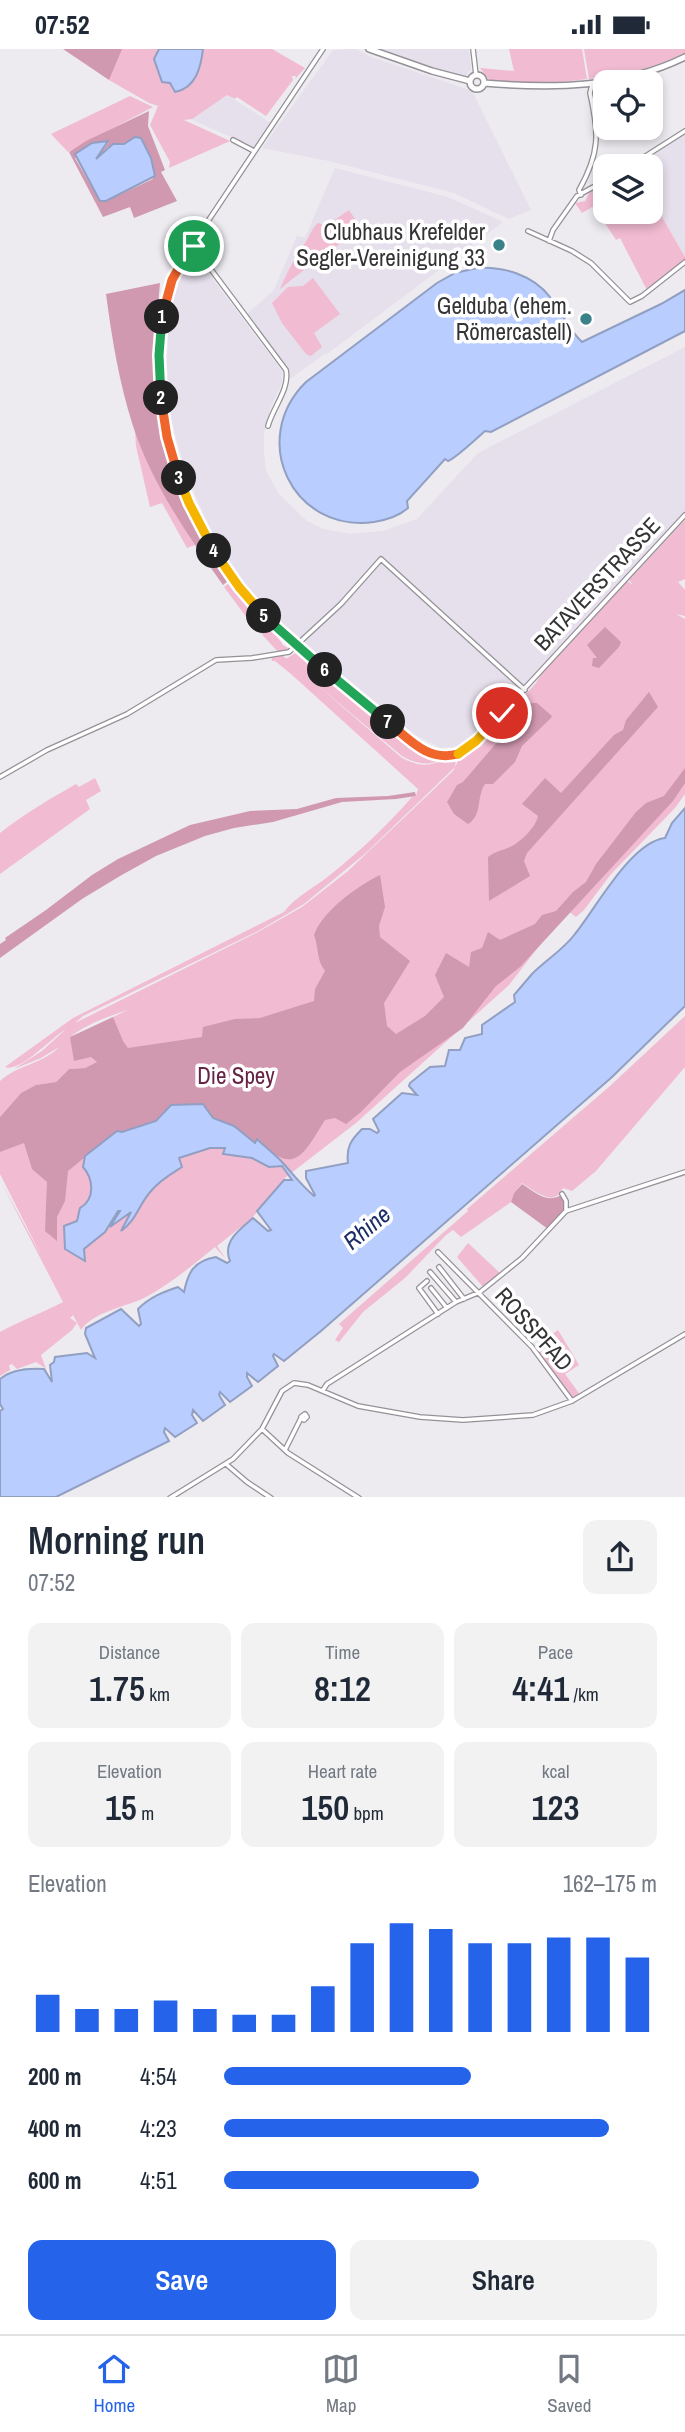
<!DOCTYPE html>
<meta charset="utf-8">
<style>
body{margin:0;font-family:"Archivo Narrow",sans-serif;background:#f2f2f3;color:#1f2937;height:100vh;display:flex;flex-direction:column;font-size:26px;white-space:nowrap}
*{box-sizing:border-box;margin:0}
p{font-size:23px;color:#747a83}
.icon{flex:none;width:38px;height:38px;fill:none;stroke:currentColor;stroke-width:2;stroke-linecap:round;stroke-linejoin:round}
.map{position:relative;height:1448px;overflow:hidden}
.panel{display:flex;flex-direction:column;background:#fff;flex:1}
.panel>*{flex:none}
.fabs{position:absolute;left:593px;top:21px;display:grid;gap:14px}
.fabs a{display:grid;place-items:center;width:70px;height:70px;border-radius:14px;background:#fff;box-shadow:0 4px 10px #0003;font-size:35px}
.pin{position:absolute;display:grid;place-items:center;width:60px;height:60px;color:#fff;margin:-30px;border:4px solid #fff;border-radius:50%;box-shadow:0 2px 7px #0007}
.km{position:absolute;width:35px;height:35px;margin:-18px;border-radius:50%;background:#222;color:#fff;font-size:19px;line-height:35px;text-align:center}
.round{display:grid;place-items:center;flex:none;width:74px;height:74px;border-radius:14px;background:#f2f2f3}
.summary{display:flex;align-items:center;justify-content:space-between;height:119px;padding:0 28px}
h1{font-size:38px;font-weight:600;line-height:52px}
.figures{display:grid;grid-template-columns:repeat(3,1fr);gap:10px;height:119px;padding:7px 28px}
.figures div{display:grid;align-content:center;border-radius:14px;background:#f2f2f3;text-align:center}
.figures b{font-size:35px;font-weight:600}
.figures small{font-size:19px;font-weight:400}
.figures p{font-size:19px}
.chart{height:196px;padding:14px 28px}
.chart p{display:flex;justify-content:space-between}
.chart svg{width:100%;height:126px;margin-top:7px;stroke:#2563eb;stroke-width:6}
.cta{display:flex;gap:14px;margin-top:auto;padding:14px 28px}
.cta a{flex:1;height:80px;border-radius:14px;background:#2563eb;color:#fff;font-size:28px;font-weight:600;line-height:80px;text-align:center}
.cta a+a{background:#f2f2f3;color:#1f2937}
ul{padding:0 28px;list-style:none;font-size:23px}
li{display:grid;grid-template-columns:112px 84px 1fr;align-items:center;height:52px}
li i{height:18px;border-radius:9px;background:#2563eb}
.status{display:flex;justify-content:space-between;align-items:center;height:49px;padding:0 35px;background:#fff;direction:ltr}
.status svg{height:19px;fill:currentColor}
.dock{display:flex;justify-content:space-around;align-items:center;height:98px;border-top:2px solid #e0e1e3;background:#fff;font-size:19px;color:#747a83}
.dock a{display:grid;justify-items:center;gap:4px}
.dock .active{color:#2563eb}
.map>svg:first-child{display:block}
.built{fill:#e6dfec}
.green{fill:#f1bbd1}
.forest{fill:#d199b0;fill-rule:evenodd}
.water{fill:#b9cdff;stroke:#919fc2;stroke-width:2}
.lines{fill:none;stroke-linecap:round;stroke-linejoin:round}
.minor-casing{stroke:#959297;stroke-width:6}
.major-casing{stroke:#959297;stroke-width:8}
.minor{stroke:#fff;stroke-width:3.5}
.major{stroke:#fff;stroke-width:5}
.split-1-casing{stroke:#fff;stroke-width:14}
.split-2-casing{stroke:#fff;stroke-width:14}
.split-3-casing{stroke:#fff;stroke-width:14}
.split-4-casing{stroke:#fff;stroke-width:14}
.split-5-casing{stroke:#fff;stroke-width:14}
.split-6-casing{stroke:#fff;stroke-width:14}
.split-7-casing{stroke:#fff;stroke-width:14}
.split-8-casing{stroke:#fff;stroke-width:14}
.split-9-casing{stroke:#fff;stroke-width:14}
.split-1{stroke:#f0652b;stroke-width:9}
.split-2{stroke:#22a559;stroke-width:9}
.split-3{stroke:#f0652b;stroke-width:9}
.split-4{stroke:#f5b400;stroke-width:9}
.split-5{stroke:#f5b400;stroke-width:9}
.split-6{stroke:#22a559;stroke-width:9}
.split-7{stroke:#22a559;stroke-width:9}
.split-8{stroke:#f0652b;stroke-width:9}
.split-9{stroke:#f5b400;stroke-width:9}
.poi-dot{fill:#3a8289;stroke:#fff;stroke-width:2.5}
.labels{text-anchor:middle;stroke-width:7;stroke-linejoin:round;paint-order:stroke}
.poi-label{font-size:23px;fill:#343335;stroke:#fff;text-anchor:end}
.street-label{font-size:23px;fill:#343335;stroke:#fff}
.park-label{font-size:23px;fill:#662344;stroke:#fff}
.water-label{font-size:24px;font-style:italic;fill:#1c2d67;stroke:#fff}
</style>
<div class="status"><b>07:52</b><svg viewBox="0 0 49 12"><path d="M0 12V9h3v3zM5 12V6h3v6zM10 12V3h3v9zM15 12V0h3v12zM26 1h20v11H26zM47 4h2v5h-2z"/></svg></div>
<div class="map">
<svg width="685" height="1449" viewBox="0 0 685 1449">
<rect width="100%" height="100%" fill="#edeaf0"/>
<path class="built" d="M356 0 371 8 472 42 531 161 509 170 454 144 329 112 262 99 333 1Z
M378 0H469L471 20 466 27 428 18Z
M227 46 271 74 254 98 190 70Z
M685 82V208L651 149V117H636Z
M335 119 448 148 503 173 327 305 326 304 287 332 286 321 246 266 274 241 297 187 305 189Z
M193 208 197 209 282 322V333L270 360 264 385V403L266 422 279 445 307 472 323 480 350 485 383 482 417 470 478 404 685 298V464L525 637 467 696 441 699 415 686 267 563 241 533 220 503 186 425 170 366 167 314 169 265 177 229 189 209Z"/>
<path class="green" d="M115 0H159L154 10 162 32 170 34 173 42C197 35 200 24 203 0H272L305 19 295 30 296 27H292L293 31 266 67 237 48 235 50 227 46 192 70 184 71 230 92 169 119 170 113 150 76 158 57 149 54 109 31Z
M509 0H582L587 30 546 35 490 32 480 19 514 22Z
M584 0H685V4C655 19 622 27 589 30Z
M130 47 153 58 68 103 51 85Z
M605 132 606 163H651V149L685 208V212L647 241 620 189 616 191 594 157 582 164 575 154 585 152 592 139Z
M349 161 361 179C334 200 305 219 280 240 288 222 294 209 305 194 310 187 311 180 318 174L326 177Z
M313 229 340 265 314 284 322 298 311 307 306 305 282 274 272 254 288 238 303 237Z
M135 380 152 422 195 496 187 499 162 454 150 458 136 397Z
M685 471V530L678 533 685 541V567L676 565 685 570V745L675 759 611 825 584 861 576 868 567 861 509 936 356 1074 286 1128 251 1170 217 1197 226 1210 215 1198C193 1216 169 1236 144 1249 125 1258 93 1263 81 1281L73 1266 70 1269 77 1274 72 1281 41 1306 49 1328 45 1319 36 1313 17 1320 12 1315 9 1316 10 1321 0 1327V1283C20 1272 42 1264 63 1253L0 1131 43 1210 0 1125V1071L123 1012 113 968 128 961C104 969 79 977 61 997L70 988 72 994 98 1013 85 1019 69 1020 56 1033 37 1036 21 1044 0 1068V1032C17 1016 43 1015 59 998L41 1009 14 1020 42 1002 66 980C52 988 20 1024 5 1018L73 969 284 863C296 847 314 839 330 826 360 802 387 777 412 748L416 747 418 740 291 625 275 612H272L271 606H282L402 709C428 722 431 713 456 709L455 718 367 803 304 855 258 882 83 967 75 974 258 883 302 858 348 822 453 722 460 708 473 700 511 660 513 664 516 661 513 659 536 634 543 622 627 532 633 536 629 531Z
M231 533 244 551 268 574 283 596 289 600 278 603 247 569 224 538Z
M297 603 302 604 425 704 447 709C431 717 418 716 402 707L286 610Z
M95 729 101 742 86 751 90 760 0 825V784C24 765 50 750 76 735L79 738Z
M685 967V1018L596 1122 572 1142 563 1139C554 1159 535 1142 522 1134L514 1144 511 1153 461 1188 453 1181 446 1186 405 1229 363 1263 339 1293 335 1291 343 1279 339 1275 468 1162 467 1160 610 1037Z
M468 1194 501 1225 484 1239 457 1208Z
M558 1281 579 1316 565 1325 581 1347 573 1350 533 1298Z"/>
<path class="forest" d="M63 0H122L109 31Z
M149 62 148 77 165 121 161 123 177 152 134 169 130 158 103 168 69 103 86 92ZM131 92 153 130 106 152H100L75 109 95 94H108L96 110 108 98Z
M160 234C158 252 158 269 158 287 159 309 158 330 160 352 167 419 195 475 229 531L223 536C188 487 152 435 133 377 119 333 112 290 106 245Z
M605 578 621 593 619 598 599 619 592 617 593 609H597L587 596Z
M649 643 658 658 527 804 524 812 530 827 489 852 488 808C496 802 501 802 510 798 521 793 536 778 538 767L522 755 545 729 561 744 614 686 623 681 626 671Z
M532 654H537L552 667 551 669 522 697 515 713 493 735H485C476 748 483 766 468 775L454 765 447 753 457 736 463 733 517 670 511 660 518 662Z
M685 719V734L673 752 520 918 496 937 463 979 400 1023 361 1063 346 1075 335 1069 325 1071C303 1106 294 1129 258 1090L256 1094 234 1077 213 1069 203 1055 171 1056 156 1072 122 1083 117 1082 68 1122 65 1152 57 1168V1192L45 1182 47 1133 32 1120 24 1094 0 1103V1068L21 1044 36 1036 56 1033 69 1020 85 1019 97 1013 91 1008 74 1012 70 988 113 968 123 992 128 999 202 988 203 978 235 970 260 969 314 952 315 940 325 922C316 910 319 899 314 886 322 863 357 837 380 826L385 858 379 877 380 888 410 912 384 954 387 977 396 985 425 967 444 948 435 926 446 904 469 918 471 903 482 899 488 883 500 891 535 875 542 866 556 862 573 843 586 833 596 815 636 763 646 754 664 747Z
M415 743 416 747 396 750 342 753 273 773 234 779 205 787 156 807 120 827 82 850 0 909V895L6 891 5 889 46 861 92 826 118 810 190 776 250 762 297 760 336 749 388 747Z
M522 1135C535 1143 546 1155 561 1146 569 1162 559 1169 548 1180L511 1153 514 1144Z"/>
<path class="water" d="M159 0H203C201 18 196 39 175 43L170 34 162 33 154 10Z
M135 88 141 89 151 109 155 127 106 152H100L75 105 92 94 108 92 96 110 113 95H124Z
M477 219C503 217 533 226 550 248 562 263 568 280 582 293L661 255 685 241V282L491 383 485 382C477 389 456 409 448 412L445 410 407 452 408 459C398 468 386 471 374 473 292 484 248 390 306 333L437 234 455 224Z
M685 759V957L612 1028 321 1282 284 1312 274 1305 273 1307 278 1317 258 1333 247 1324V1328L252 1337 230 1353 220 1343 219 1346 225 1356 203 1372 193 1361 192 1366 197 1374 175 1388 165 1379 164 1383 169 1392 56 1448H0V1362L3 1360 0 1355V1330C12 1320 29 1319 44 1320L52 1333 50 1316 54 1313 55 1308 87 1304 95 1309 85 1285 86 1279 121 1260 139 1277 141 1275 138 1260C150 1248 163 1243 178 1238L184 1243C188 1224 193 1212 216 1208L227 1214 230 1212C222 1193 239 1181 253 1169L268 1182 271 1181 257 1162 284 1131H292L282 1117 269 1118 252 1109 223 1105 225 1099H210L179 1109 182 1118C171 1125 160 1131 151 1142 139 1155 136 1172 121 1182L131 1163 110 1178 120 1162H118L105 1183 84 1200 85 1212 65 1200 64 1177 77 1172 80 1159C96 1150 93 1129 83 1118L85 1107 117 1082 122 1083 156 1072 171 1056 203 1055 213 1069 234 1077 255 1094 257 1090C265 1098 275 1105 282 1113 293 1125 302 1137 314 1147L315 1146 306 1129V1122L348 1114C346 1098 351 1091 362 1080H370L377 1084 379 1082 373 1070 402 1044 417 1046 409 1037 410 1034 430 1018 445 1017 449 1001H460L465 989 482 985V976L515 953 514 946C520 939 526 932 532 925 546 911 563 901 575 885 596 859 631 793 665 789L672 774Z"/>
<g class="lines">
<g class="minor-casing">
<path id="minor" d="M323 0 182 211C159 252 157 299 161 345 168 432 211 514 272 575 318 620 371 656 418 699 439 712 459 709 476 692L685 466
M473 0 476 26
M233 91 254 102
M630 117 685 82
M581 146 579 141C600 104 599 84 590 44L592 36
M528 182 572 202 591 214 630 253 642 247 685 213
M549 192 553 181 577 147 606 131
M192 195 286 321C290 340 273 358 268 377
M0 728 47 701 127 665 216 611 252 609 289 603 341 555 381 510 525 641
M566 1162 685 1123
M438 1203 532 1298 572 1352
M439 1218 464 1250
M430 1223 456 1253
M427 1232 419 1239 438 1265
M431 1239 447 1259
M323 1341 327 1335 456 1253 480 1243 522 1209 566 1162V1152L562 1145
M305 1365 307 1368 304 1371 301 1368Z
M262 1380 288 1404 359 1449
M285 1401 301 1369
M226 1415 247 1433 271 1449
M170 1449 233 1410 262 1380 282 1342 294 1334 308 1336 358 1357 420 1368 463 1371 533 1366 572 1352 685 1285"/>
</g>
<g class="major-casing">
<path id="major" d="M369 0 432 22 470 32
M470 33a7 7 0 1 1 14 0a7 7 0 1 1-14 0Z
M484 34C553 40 622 39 685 8"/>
</g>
<use href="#minor" class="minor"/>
<use href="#major" class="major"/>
</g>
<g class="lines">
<g class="split-1-casing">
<path id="split-1" d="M162 268 172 231 192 195 194 197"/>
</g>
<g class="split-2-casing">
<path id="split-2" d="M161 349 159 306 162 268"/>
</g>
<g class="split-3-casing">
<path id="split-3" d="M161 349 167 388 179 429"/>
</g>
<g class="split-4-casing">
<path id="split-4" d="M179 429 189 454 214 502"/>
</g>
<g class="split-5-casing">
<path id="split-5" d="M214 502 239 538 264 567"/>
</g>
<g class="split-6-casing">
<path id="split-6" d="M264 567 325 621"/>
</g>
<g class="split-7-casing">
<path id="split-7" d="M325 621 388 673"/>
</g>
<g class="split-8-casing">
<path id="split-8" d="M388 673C410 691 428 713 458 705"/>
</g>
<g class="split-9-casing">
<path id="split-9" d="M458 705 476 692 502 664"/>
</g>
<use href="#split-1" class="split-1"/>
<use href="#split-2" class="split-2"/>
<use href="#split-3" class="split-3"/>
<use href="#split-4" class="split-4"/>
<use href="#split-5" class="split-5"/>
<use href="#split-6" class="split-6"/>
<use href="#split-7" class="split-7"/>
<use href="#split-8" class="split-8"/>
<use href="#split-9" class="split-9"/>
</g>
<g class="poi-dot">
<circle cx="499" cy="196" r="7"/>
<circle cx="586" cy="270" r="7"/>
</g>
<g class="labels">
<g class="poi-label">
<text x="485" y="191">Clubhaus Krefelder<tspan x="485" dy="26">Segler-Vereinigung 33</tspan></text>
<text x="572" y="265">Gelduba (ehem.<tspan x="572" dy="26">Römercastell)</tspan></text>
</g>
<g class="street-label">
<text transform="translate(597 535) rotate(-47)" y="8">BATAVERSTRASSE</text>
<text transform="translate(534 1280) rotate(48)" y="8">ROSSPFAD</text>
</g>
<g class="park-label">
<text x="236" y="1035">Die Spey</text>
</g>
<g class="water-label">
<text transform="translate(367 1179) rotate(-40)" y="8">Rhine</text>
</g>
</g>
</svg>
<div class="fabs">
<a><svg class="icon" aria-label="locate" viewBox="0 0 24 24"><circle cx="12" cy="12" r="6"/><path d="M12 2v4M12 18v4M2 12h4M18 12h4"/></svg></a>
<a><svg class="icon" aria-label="layers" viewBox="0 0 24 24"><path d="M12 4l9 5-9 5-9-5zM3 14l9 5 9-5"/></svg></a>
</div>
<div class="pin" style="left:194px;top:197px;background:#1e9e55"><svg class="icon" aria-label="arrive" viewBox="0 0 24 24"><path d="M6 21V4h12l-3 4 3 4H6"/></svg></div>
<div class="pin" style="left:502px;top:664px;background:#d93025"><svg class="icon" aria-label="check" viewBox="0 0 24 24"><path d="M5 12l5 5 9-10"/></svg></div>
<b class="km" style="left:162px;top:268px">1</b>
<b class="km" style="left:161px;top:349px">2</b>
<b class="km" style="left:179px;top:429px">3</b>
<b class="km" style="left:214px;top:502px">4</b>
<b class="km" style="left:264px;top:567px">5</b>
<b class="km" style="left:325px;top:621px">6</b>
<b class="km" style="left:388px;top:673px">7</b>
</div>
<section class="panel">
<div class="summary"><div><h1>Morning run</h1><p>07:52</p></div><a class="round"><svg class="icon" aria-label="share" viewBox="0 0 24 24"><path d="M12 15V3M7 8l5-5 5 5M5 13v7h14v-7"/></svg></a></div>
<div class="figures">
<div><p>Distance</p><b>1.75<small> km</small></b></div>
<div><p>Time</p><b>8:12</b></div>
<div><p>Pace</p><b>4:41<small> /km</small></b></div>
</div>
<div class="figures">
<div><p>Elevation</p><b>15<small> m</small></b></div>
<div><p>Heart rate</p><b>150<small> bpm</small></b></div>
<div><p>kcal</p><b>123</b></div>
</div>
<div class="chart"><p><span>Elevation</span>162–175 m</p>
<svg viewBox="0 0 160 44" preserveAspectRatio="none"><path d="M5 44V31M15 44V36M25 44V36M35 44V33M45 44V36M55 44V38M65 44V38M75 44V28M85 44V13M95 44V6M105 44V8M115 44V13M125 44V13M135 44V11M145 44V11M155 44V18"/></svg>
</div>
<ul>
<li><b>200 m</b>4:54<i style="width:57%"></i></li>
<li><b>400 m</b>4:23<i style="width:89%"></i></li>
<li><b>600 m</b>4:51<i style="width:59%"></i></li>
</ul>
<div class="cta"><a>Save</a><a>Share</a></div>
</section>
<nav class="dock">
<a class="active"><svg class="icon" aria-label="home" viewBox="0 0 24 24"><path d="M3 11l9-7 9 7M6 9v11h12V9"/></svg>Home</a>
<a><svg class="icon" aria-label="map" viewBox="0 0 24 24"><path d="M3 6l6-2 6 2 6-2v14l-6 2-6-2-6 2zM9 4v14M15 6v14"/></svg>Map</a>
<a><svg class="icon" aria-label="saved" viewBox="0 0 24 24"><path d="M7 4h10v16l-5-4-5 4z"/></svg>Saved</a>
</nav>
